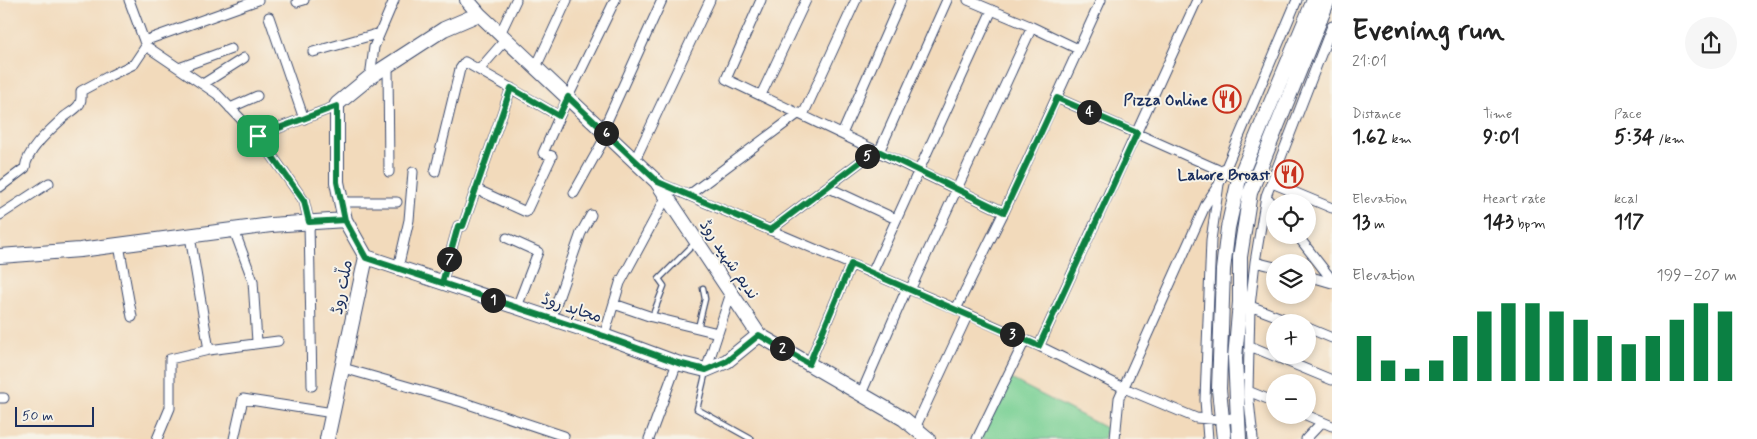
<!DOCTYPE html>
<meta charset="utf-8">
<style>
body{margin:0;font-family:Mynerve,"Playpen Sans Arabic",sans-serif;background:#f6f6f6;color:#222;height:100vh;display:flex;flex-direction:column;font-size:19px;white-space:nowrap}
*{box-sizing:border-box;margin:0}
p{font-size:16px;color:#767676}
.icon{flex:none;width:28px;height:28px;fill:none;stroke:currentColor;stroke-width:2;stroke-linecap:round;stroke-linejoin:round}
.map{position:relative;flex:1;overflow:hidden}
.side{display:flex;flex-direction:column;background:#fff;width:425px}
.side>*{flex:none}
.tools{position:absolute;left:1266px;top:194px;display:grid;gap:10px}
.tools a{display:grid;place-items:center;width:50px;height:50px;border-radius:50%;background:#fff;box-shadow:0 2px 8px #0003;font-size:25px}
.scale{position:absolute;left:15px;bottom:12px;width:79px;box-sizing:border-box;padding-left:5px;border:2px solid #1b2f5e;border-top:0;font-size:14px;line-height:18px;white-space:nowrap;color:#1b2f5e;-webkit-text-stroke:4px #f7f3e8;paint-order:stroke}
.pin{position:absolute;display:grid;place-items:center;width:42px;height:42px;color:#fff;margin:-21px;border-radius:10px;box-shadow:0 2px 8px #0006}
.km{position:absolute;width:25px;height:25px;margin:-12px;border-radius:50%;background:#222;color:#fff;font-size:14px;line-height:25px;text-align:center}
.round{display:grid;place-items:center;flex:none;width:52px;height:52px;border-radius:26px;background:#f6f6f6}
.overview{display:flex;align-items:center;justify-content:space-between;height:85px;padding:0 20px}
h1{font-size:28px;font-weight:700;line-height:38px}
.figures{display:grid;grid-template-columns:repeat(3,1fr);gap:8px;height:85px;padding:5px 20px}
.figures div{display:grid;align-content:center}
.figures b{font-size:21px;font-weight:700}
.figures small{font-size:14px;font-weight:400}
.figures p{font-size:14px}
.chart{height:140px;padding:10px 20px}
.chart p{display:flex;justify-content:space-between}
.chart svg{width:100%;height:90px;margin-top:5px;stroke:#0b8043;stroke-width:6}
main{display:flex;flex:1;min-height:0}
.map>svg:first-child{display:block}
.green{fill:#79d094;stroke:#4a8079}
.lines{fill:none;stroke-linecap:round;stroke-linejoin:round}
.lane-casing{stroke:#3b496c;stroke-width:7}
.street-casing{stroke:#3b496c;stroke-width:11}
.secondary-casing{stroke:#3b496c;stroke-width:16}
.lane{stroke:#fff;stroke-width:4.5}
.street{stroke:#fff;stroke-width:9}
.secondary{stroke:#fff;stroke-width:14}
.route-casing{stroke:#fff;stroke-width:10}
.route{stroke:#0b8043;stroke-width:6}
.labels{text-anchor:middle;stroke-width:4;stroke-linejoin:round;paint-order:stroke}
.poi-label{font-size:16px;font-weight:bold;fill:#1b2f5e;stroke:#f7f3e8;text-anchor:end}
.street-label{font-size:16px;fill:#1b2f5e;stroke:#f7f3e8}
</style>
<main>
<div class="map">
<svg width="1332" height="439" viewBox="0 0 1332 439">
<rect width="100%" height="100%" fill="#f7f3e8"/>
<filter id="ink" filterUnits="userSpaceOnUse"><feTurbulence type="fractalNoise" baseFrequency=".02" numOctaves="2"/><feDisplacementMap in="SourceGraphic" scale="10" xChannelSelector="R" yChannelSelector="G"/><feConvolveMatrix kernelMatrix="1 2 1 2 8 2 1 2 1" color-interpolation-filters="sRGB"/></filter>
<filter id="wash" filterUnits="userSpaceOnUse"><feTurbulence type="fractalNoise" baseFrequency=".0096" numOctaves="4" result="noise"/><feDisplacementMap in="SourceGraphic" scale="20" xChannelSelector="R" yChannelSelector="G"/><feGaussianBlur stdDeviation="1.12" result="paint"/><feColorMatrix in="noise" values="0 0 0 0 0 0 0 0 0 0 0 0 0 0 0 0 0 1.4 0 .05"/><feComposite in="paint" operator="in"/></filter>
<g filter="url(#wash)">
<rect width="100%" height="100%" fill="#f2dabb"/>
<path class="green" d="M1009 378 1106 428 1104 439H976Z"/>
</g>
<g filter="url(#ink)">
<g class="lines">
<g class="lane-casing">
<path id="lane" d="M652 317 664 286 659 279 696 242
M698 328 705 299 703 288
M706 371 697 409 751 439"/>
</g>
<g class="street-casing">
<path id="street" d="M129 0 146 46 217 94 261 140 304 201 309 222 312 386
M761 0 726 79 1004 212
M968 0 1032 27 1078 49
M297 2 304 0
M269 17 304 119
M500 34 516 0
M144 41 258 0
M313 52 380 33
M388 66 389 172
M536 67 567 0
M179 68 231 49
M479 70 506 39
M370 77 374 47 394 0
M203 84 244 58
M761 95 806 0
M1057 98 1239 179
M230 108 257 96
M803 115 856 0
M603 130 662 0
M842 134 901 0
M257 136 337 106
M879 152 947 0
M635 160 710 0
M435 172 460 69 465 62 559 116
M657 182 956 309 1039 346 1124 388 1196 418 1222 420 1237 417
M1272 183 1332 208
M0 187 25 168C27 150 49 131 62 119 67 114 74 111 78 106 82 102 81 97 81 91L109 76 134 64 146 46
M827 187 896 219
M476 189 526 212 552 156 543 153 568 97 615 0
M574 193 607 134
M689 195 799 113
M1266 196 1275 207
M341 202H397
M0 215 49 183
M234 230 253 281 257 342
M770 230 876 150
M1297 235 1332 280
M190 236 209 350
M507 238 538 252 517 307
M119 245 132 317
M1255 262 1275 267
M398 268 409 220 413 172
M872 273 992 10
M1308 276 1332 283
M442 283 458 226H463L511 88
M910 290 1032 27
M614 304 652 317 718 333
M1250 306 1292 322
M956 309 1004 212 1101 0
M551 319 581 233 591 215
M1308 328 1332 338
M604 336 620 283 667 196
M1039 346 1197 0
M1250 346 1332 380
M809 364 851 264
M343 368 462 402 564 436
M706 370 731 293
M1248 391 1275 402
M861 394 907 288
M0 398H4
M1306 415 1332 426
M915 428 968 314
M157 439 170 408V359L209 350 278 341
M234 439 243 399 333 413
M649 439 677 363
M977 439 1025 340
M1115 439 1119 398 1206 204 1217 187
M1208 439 1205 400 1211 240 1219 184 1297 0
M1253 439 1248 391 1250 306 1255 262 1266 196 1332 26
M1306 439 1322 422"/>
</g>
<g class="secondary-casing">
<path id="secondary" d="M467 0 479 14 657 182 759 335 904 419 928 439
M0 256 80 250 271 225 345 220
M366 257 604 336 677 363 706 370 727 361 759 335
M327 439 366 257 345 220 337 182V104L370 77 444 29 479 14
M1224 439 1219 389 1223 270 1228 228 1239 179 1314 0
M1239 439 1235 358 1240 302V257L1250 193 1328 0"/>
</g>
<use href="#lane" class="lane"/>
<use href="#street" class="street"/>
<use href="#secondary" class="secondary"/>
</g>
</g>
<g class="lines" filter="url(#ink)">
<g class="route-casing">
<path id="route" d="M258 136 304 201 309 222 345 220 366 258 604 336 678 363 706 370 727 361 759 335 809 364 851 264 1039 346 1137 133 1057 98 1004 212 876 150 770 230 658 182 568 97 559 116 511 88 463 226H458L442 283 366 258 345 220 337 182V106L258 136"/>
</g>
<use href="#route" class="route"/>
</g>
<defs>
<g id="restaurant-ring" transform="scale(1.4375)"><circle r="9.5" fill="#f7f3e8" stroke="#c8321e" stroke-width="1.5"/><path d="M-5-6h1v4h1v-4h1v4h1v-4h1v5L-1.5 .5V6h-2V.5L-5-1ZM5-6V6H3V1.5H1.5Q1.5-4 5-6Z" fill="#c8321e"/></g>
</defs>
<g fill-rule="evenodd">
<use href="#restaurant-ring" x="1227" y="99"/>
<use href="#restaurant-ring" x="1289" y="174"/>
</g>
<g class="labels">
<g class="poi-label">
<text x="1208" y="105">Pizza Online</text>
<text x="1270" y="180">Lahore Broast</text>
</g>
<g class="street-label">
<text transform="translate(730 259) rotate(56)" y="6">ندیم شہید روڈ</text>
<text transform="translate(341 287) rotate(-79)" y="6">ملّت روڈ</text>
<text transform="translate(572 307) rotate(18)" y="6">مجاہد روڈ</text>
</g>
</g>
</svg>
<div class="tools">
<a><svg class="icon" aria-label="locate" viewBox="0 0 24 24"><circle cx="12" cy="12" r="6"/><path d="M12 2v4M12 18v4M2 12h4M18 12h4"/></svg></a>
<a><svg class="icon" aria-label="layers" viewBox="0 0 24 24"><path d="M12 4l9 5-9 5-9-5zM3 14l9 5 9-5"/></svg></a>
<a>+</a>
<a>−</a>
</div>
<div class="scale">50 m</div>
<div class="pin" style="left:258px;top:136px;background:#1e9e55"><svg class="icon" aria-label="arrive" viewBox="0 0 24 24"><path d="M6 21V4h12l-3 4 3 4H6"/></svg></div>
<b class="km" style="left:493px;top:300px">1</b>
<b class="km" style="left:782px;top:348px">2</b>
<b class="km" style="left:1012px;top:334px">3</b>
<b class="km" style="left:1089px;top:112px">4</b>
<b class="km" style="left:867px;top:156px">5</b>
<b class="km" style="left:606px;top:133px">6</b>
<b class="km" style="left:449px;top:259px">7</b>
</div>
<section class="side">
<div class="overview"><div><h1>Evening run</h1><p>21:01</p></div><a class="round"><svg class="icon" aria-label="share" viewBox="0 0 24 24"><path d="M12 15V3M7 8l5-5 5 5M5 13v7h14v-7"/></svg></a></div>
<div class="figures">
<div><p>Distance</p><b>1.62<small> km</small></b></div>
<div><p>Time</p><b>9:01</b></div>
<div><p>Pace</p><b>5:34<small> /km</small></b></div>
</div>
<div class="figures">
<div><p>Elevation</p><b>13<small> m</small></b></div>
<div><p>Heart rate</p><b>143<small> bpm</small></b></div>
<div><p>kcal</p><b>117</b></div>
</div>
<div class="chart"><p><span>Elevation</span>199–207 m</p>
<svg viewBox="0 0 160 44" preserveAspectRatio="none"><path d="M5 44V22M15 44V34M25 44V38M35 44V34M45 44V22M55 44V10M65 44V6M75 44V6M85 44V10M95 44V14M105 44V22M115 44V26M125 44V22M135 44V14M145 44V6M155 44V10"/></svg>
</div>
</section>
</main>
